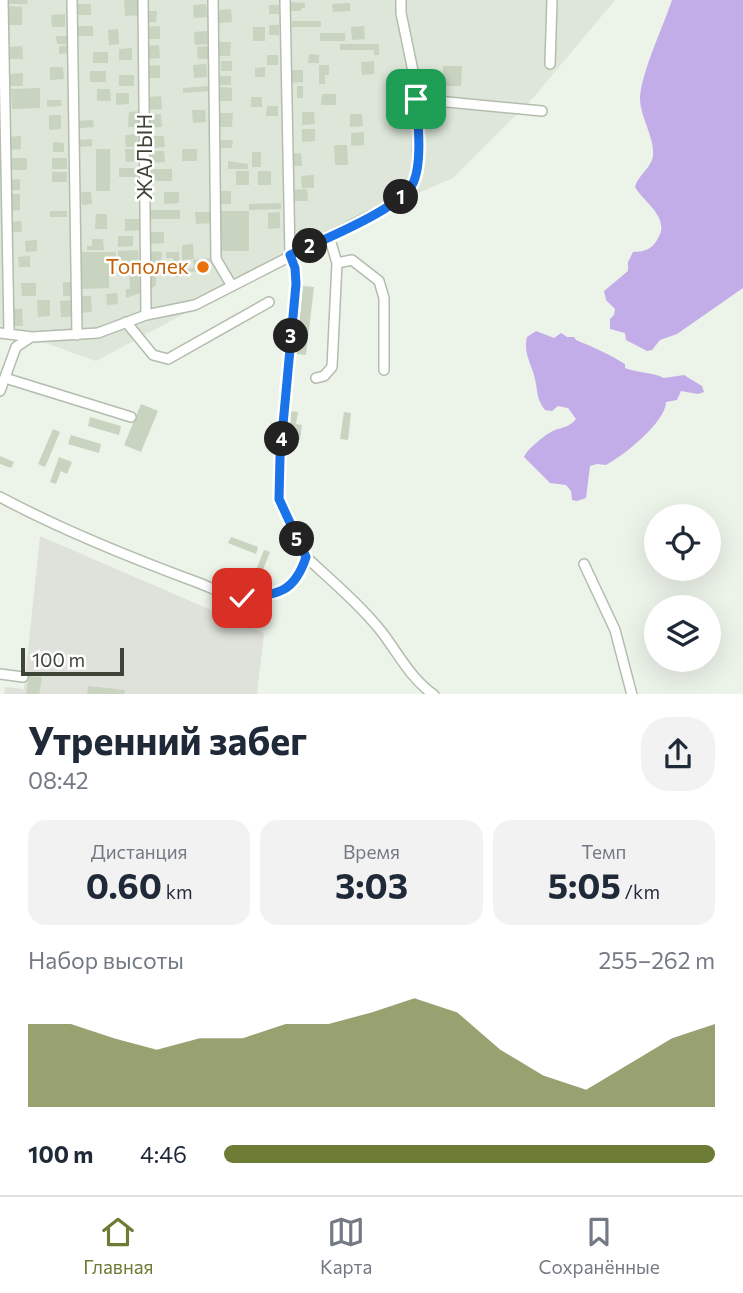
<!DOCTYPE html>
<html lang="ru">
<meta charset="utf-8">
<style>
body{margin:0;font-family:Commissioner,sans-serif;background:#f2f2f3;color:#1f2937;height:100vh;display:flex;flex-direction:column;font-size:26px;white-space:nowrap}
*{box-sizing:border-box;margin:0}
p{font-size:23px;color:#747a83}
.icon{flex:none;width:38px;height:38px;fill:none;stroke:currentColor;stroke-width:2;stroke-linecap:round;stroke-linejoin:round}
.map{position:relative;height:694px;overflow:hidden}
.sheet{display:flex;flex-direction:column;background:#fff;flex:1}
.sheet>*{flex:none}
.tools{position:absolute;left:644px;top:504px;display:grid;gap:14px}
.tools a{display:grid;place-items:center;width:77px;height:77px;border-radius:50%;background:#fff;box-shadow:0 7px 28px #0002;font-size:35px}
.scale{position:absolute;left:21px;bottom:18px;width:103px;box-sizing:border-box;padding-left:7px;border:4px solid #3e4538;border-top:0;font-size:19px;line-height:24px;white-space:nowrap;color:#3e4538;-webkit-text-stroke:5px #fff;paint-order:stroke}
.pin{position:absolute;display:grid;place-items:center;width:60px;height:60px;color:#fff;margin:-30px;border-radius:14px;box-shadow:0 4px 10px #0006}
.km{position:absolute;width:35px;height:35px;margin:-18px;border-radius:50%;background:#222;color:#fff;font-size:19px;line-height:35px;text-align:center}
.round{display:grid;place-items:center;flex:none;width:74px;height:74px;border-radius:28px;background:#f2f2f3}
.head{display:flex;align-items:center;justify-content:space-between;height:119px;padding:0 28px}
h1{font-size:38px;font-weight:700;line-height:52px}
.figures{display:grid;grid-template-columns:repeat(3,1fr);gap:10px;height:119px;padding:7px 28px}
.figures div{display:grid;align-content:center;border-radius:18px;background:#f2f2f3;text-align:center}
.figures b{font-size:35px;font-weight:700}
.figures small{font-size:19px;font-weight:400}
.figures p{font-size:19px}
.chart{height:196px;padding:14px 28px}
.chart p{display:flex;justify-content:space-between}
.chart svg{width:100%;height:126px;margin-top:7px;fill:#6d7c35;opacity:.7}
ul{padding:0 28px;list-style:none;font-size:23px}
li{display:grid;grid-template-columns:112px 84px 1fr;align-items:center;height:52px}
li i{height:18px;border-radius:9px;background:#6d7c35}
.tabs{display:flex;justify-content:space-around;align-items:center;height:98px;border-top:2px solid #e0e1e3;background:#fff;font-size:19px;color:#747a83}
.tabs a{display:grid;justify-items:center;gap:4px}
.tabs .selected{color:#6d7c35}
.map>svg:first-child{display:block}
.residential{fill:#dde6d8}
.industrial{fill:#dee2da}
.water{fill:#c3ade8}
.building{fill:#c8d3c0}
.lines{fill:none;stroke-linecap:round;stroke-linejoin:round}
.minor-casing{stroke:#b3bdad;stroke-width:12}
.minor{stroke:#fff;stroke-width:9}
.route-casing{stroke:#fff;stroke-width:14}
.route{stroke:#1a73e8;stroke-width:9}
.food-dot{fill:#e8710a;stroke:#fff;stroke-width:2.5}
.labels{text-anchor:middle;stroke-width:5;stroke-linejoin:round;paint-order:stroke}
.street-label{font-size:21px;fill:#3e4538;stroke:#fff}
.food-label{font-size:21px;fill:#c56008;stroke:#fff;text-anchor:end}
</style>
<div class="map">
<svg width="743" height="695" viewBox="0 0 743 695">
<rect width="100%" height="100%" fill="#ecf3e9"/>
<path class="residential" d="M0 0H615L533 98 453 178 378 210 96 361 12 331H0Z"/>
<path class="industrial" d="M40 536 264 633 257 694 4 695 5 687 24 689Z"/>
<path class="water" d="M672 0H743V288L677 334 660 340 652 350 647 351 626 340 625 333 610 329V319L614 315 615 309 606 300 604 291 628 271V262L633 252C644 252 652 249 657 240 672 218 644 203 635 187 638 176 648 170 652 160 658 142 639 117 640 97 642 71 663 27 672 0Z
M536 331 554 338 561 333 567 337H574L576 340C593 347 609 354 625 364V368C637 373 652 372 664 378L684 375 702 386 704 392 698 394 681 391 677 400 666 402C666 422 623 456 606 465L597 464 590 466 586 498 577 501 572 500 571 491 566 485 550 483 524 457C527 449 547 433 555 430 564 427 569 427 576 419L568 408 558 406 552 411 545 410C536 399 538 392 535 379 532 364 523 354 527 337Z"/>
<path class="building" d="M9 0H27L28 4H9Z
M124 0H138L139 15 125 16Z
M288 2 305 3V8H302L301 11H287Z
M350 3V11L333 12 332 4Z
M76 4H91V15H76Z
M206 4 207 17 194 18 193 5Z
M269 5H279V14H269Z
M7 6 22 7V25H7Z
M231 9 232 22 219 23 218 10Z
M148 11H157L156 22H148Z
M65 14V27H52L51 15Z
M292 21H321V27H292Z
M269 25H279V35H269Z
M78 26H93V36H78Z
M160 26V39H148L147 27Z
M364 26 365 39 352 40 351 27Z
M253 27H265V41H253Z
M118 29 119 44 109 45 108 30Z
M207 31 208 44 195 45 194 32Z
M320 33H345V41H320Z
M56 36H67V44H57Z
M218 42H231L230 56H218Z
M340 44H379V55H374V50H340Z
M69 45 70 53 59 54V46Z
M159 45 160 58 147 59 146 46Z
M22 46 23 59H9V47Z
M210 46V59H198L197 47Z
M132 48V60H119V49Z
M93 52H108V63H93Z
M309 54 319 55V63H308Z
M267 55H278V65H267Z
M221 61H232V71H221Z
M374 61V74L362 75 361 62Z
M206 64 207 77 194 78 193 65Z
M160 65V78H148L147 66Z
M319 65H329V75H325V84H319Z
M443 66H462L461 86H442Z
M50 67H63L64 79 50 80Z
M265 67V77H255V68Z
M290 70H303V82L291 83Z
M90 71H106V82H90Z
M23 73V86H10L9 74Z
M119 75H134V86H119Z
M220 76H231V85H220Z
M209 86 210 91 183 93V88Z
M297 86H303V98H297Z
M220 87 232 88V101H219Z
M40 88V108L12 109 11 89Z
M97 89H110L111 101H97Z
M116 93H129V104L116 105Z
M322 94H336V105H321Z
M161 96 162 109 149 110 148 97Z
M251 97H262V107H251Z
M47 100H61L62 106 47 107Z
M267 106H278V116H266Z
M192 110H205L206 122 193 123Z
M141 111V127H128L129 112Z
M302 112H314L315 124 302 125Z
M220 113H233L232 127H220Z
M161 114 162 127 149 128V115Z
M350 114H362L363 126 350 127Z
M49 115H61V129L49 130Z
M93 120 94 127 79 128V121Z
M302 129H315V141L302 142Z
M364 132V145L351 146V133Z
M137 134 138 147H126L125 135Z
M21 136V149L9 150 8 137Z
M149 136H164L165 147 150 148Z
M92 139V146L78 147V140Z
M218 140H233L232 148H218Z
M53 142 64 143V152H53Z
M334 145H347L348 165H335Z
M96 149H110V191H96Z
M125 149H138L139 161 126 162Z
M182 149H197V161H182Z
M149 151H164L165 162 149 163Z
M252 152H261V167H252Z
M301 153 302 166H289V154Z
M10 158H27V170H10Z
M52 158H67V169H52Z
M228 161 248 164V169H228Z
M119 168H141V177H119Z
M148 169H172V181H148Z
M236 171H249V185H236Z
M258 171H271V185H258Z
M52 172H67V182H52Z
M314 175V188H302L301 176Z
M20 179V190H9L8 180Z
M307 189 308 201H290L289 190Z
M219 191H231V204H218Z
M81 192H91L92 204 82 205Z
M164 192H179V203L164 204Z
M8 194H20V210L8 211Z
M281 203V209L249 210V204Z
M150 210H180V219H150Z
M50 211H67V217H50Z
M219 211H249V251H219Z
M195 212H211V223L196 224Z
M280 212V228L268 229V213Z
M96 214H107V229H95Z
M125 219H140V230L125 231Z
M21 221 22 232H10V222Z
M149 232H164V243L149 244Z
M118 236H133V246L118 247Z
M92 239H103L104 250H87V246H92Z
M37 240V251L26 252 25 241Z
M193 244 194 259 182 260V245Z
M138 250 140 293 126 298V289H130L129 263H118V251Z
M148 251 162 252 161 263H157L156 285 152 288 147 282Z
M79 252H116V264H109V288L79 289Z
M166 252H179L180 277H174L173 258H166Z
M30 256V267H19L18 257Z
M210 258 211 270 188 272V269L194 268 193 260Z
M63 282H71V296H63Z
M21 283H36V296H22Z
M303 286 314 287 306 355 295 354Z
M117 293 118 304 107 305 106 294Z
M79 296H91L92 312 80 313Z
M37 300H50V316L38 317Z
M72 300 73 317H61L60 301Z
M10 309H22L23 326H11Z
M141 404 158 411 141 452 124 445Z
M288 411 298 412 296 424 302 425 300 440 285 438Z
M344 412 351 413 348 440 340 439Z
M90 417 121 426 119 435 88 426Z
M53 429 60 432 45 467 38 464Z
M71 435 101 444 99 453 68 444Z
M0 456 14 462 11 468 0 464Z
M59 457 72 462 67 474 61 471 56 484 50 482Z
M231 537 258 547 256 554 228 543Z
M264 550 270 552 262 572 256 570Z
M29 676 42 677 39 695H26Z
M88 686 125 690 124 695H87Z"/>
<g class="lines">
<g class="minor-casing">
<path id="minor" d="M3 0 9 333
M72 0 77 335
M143 0 146 315
M213 0 216 259 232 286
M550 64 552 0
M416 99 542 111
M337 263 352 260 379 281 384 298V370
M126 322 153 355 168 359 269 302
M0 333 32 337 98 333 146 315 195 305 377 212 403 196 412 185 417 171 418 119 414 76 401 13V0
M5 378 131 417
M316 378 324 376 332 367 337 263 329 236
M0 391 16 347 31 337
M0 497C64 531 131 558 199 583 212 588 230 598 245 598 277 598 296 587 306 557L279 499 280 457 296 284 295 268 290 255 285 0
M306 557C332 581 359 604 381 631 398 653 410 678 434 695
M584 564 615 630 632 695
M0 674 23 677"/>
</g>
<use href="#minor" class="minor"/>
</g>
<g class="lines">
<g class="route-casing">
<path id="route" d="M242 598C277 594 294 594 306 557L279 499 280 457 296 284 295 268 290 255C318 242 398 210 412 185 423 166 418 121 416 99"/>
</g>
<use href="#route" class="route"/>
</g>
<circle class="food-dot" cx="203" cy="267" r="7"/>
<g class="labels">
<g class="street-label">
<text transform="translate(145 157) rotate(-90)" y="7">ЖАЛЫН</text>
</g>
<g class="food-label">
<text x="189" y="274">Тополек</text>
</g>
</g>
</svg>
<div class="tools">
<a><svg class="icon" aria-label="locate" viewBox="0 0 24 24"><circle cx="12" cy="12" r="6"/><path d="M12 2v4M12 18v4M2 12h4M18 12h4"/></svg></a>
<a><svg class="icon" aria-label="layers" viewBox="0 0 24 24"><path d="M12 4l9 5-9 5-9-5zM3 14l9 5 9-5"/></svg></a>
</div>
<div class="scale">100 m</div>
<div class="pin" style="left:416px;top:99px;background:#1e9e55"><svg class="icon" aria-label="arrive" viewBox="0 0 24 24"><path d="M6 21V4h12l-3 4 3 4H6"/></svg></div>
<div class="pin" style="left:242px;top:598px;background:#d93025"><svg class="icon" aria-label="check" viewBox="0 0 24 24"><path d="M5 12l5 5 9-10"/></svg></div>
<b class="km" style="left:401px;top:197px">1</b>
<b class="km" style="left:310px;top:246px">2</b>
<b class="km" style="left:291px;top:336px">3</b>
<b class="km" style="left:282px;top:439px">4</b>
<b class="km" style="left:297px;top:539px">5</b>
</div>
<section class="sheet">
<div class="head"><div><h1>Утренний забег</h1><p>08:42</p></div><a class="round"><svg class="icon" aria-label="share" viewBox="0 0 24 24"><path d="M12 15V3M7 8l5-5 5 5M5 13v7h14v-7"/></svg></a></div>
<div class="figures">
<div><p>Дистанция</p><b>0.60<small> km</small></b></div>
<div><p>Время</p><b>3:03</b></div>
<div><p>Темп</p><b>5:05<small> /km</small></b></div>
</div>
<div class="chart"><p><span>Набор высоты</span>255–262 m</p>
<svg viewBox="0 0 160 44" preserveAspectRatio="none"><path d="M0 44V15L10 15L20 20L30 24L40 20L50 20L60 15L70 15L80 11L90 6L100 11L110 24L120 33L130 38L140 29L150 20L160 15V44z"/></svg>
</div>
<ul>
<li><b>100 m</b>4:46<i style="width:100%"></i></li>
</ul>
</section>
<nav class="tabs">
<a class="selected"><svg class="icon" aria-label="home" viewBox="0 0 24 24"><path d="M3 11l9-7 9 7M6 9v11h12V9"/></svg>Главная</a>
<a><svg class="icon" aria-label="map" viewBox="0 0 24 24"><path d="M3 6l6-2 6 2 6-2v14l-6 2-6-2-6 2zM9 4v14M15 6v14"/></svg>Карта</a>
<a><svg class="icon" aria-label="saved" viewBox="0 0 24 24"><path d="M7 4h10v16l-5-4-5 4z"/></svg>Сохранённые</a>
</nav>
